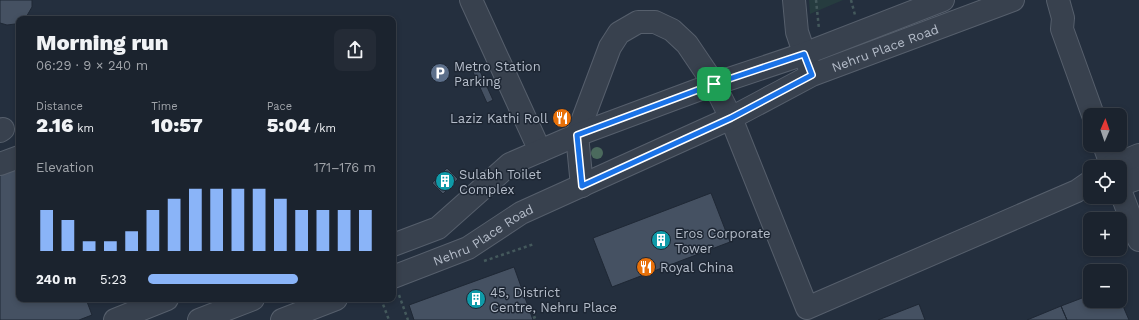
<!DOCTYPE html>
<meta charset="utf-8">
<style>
body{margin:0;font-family:"Work Sans",sans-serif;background:#242b36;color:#f1f3f6;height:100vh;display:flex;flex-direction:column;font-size:15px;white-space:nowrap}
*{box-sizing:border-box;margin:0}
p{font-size:13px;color:#a0a4aa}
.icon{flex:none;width:22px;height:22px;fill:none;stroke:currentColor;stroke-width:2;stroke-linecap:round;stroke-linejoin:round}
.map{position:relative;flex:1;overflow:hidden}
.sheet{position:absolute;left:16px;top:16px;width:380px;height:286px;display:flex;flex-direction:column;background:#1b232e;border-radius:8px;box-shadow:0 2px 6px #0003,0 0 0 1px #39404a}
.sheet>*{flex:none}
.needle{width:26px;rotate:2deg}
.fabs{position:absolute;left:1083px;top:108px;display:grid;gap:8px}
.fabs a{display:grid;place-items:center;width:44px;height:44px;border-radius:8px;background:#1b232e;box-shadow:0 2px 6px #0003,0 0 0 1px #39404a;font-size:20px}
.pin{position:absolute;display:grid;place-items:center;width:34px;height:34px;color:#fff;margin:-17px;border-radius:8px;box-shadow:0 2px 6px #0006}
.round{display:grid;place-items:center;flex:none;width:42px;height:42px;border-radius:8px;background:#242b36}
.head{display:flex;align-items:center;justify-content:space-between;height:68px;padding:0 20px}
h1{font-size:22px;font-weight:800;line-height:30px}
.figures{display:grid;grid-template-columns:repeat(3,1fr);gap:6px;height:68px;padding:4px 20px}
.figures div{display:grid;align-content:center}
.figures b{font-size:20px;font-weight:800}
.figures small{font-size:11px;font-weight:400}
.figures p{font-size:11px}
.chart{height:112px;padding:8px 20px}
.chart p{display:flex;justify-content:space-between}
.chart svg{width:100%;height:72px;margin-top:4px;stroke:#8ab4f8;stroke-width:6}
ul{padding:0 20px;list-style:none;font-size:13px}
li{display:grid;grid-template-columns:64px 48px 1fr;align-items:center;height:30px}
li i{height:10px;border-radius:5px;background:#8ab4f8}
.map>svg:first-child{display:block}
.green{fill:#263c3f}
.building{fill:#455162;stroke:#1f2835}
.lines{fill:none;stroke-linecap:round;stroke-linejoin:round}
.minor-casing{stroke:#565f6c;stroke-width:24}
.path{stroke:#44595c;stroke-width:2.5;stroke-dasharray:3 3;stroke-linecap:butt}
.minor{stroke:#38414e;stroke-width:22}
.tree{fill:#4b6a5d}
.route-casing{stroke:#fff;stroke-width:8}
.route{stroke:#1a73e8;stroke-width:5}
.labels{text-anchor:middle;stroke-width:3;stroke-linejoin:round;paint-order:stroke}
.street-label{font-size:13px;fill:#b4bcc9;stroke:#1d2633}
.poi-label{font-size:13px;fill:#b4bcc9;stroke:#1d2633;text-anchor:start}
</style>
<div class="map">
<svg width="1139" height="320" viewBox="0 0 1139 320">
<rect width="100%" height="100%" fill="#242f3e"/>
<path class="green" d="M809 0H843L810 14Z"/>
<path class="building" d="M0 0H32V7L25 19H19V23L15 24 7 25 0 23Z
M479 69 493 100 487 103 473 72Z
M19 163V299H86L92 315 79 320H0V171Z
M447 168 458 179 443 194 432 183Z
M711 193 730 242 612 287 593 238Z
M514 267 533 320H414L409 305Z
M1090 295V301H1120V299L1129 320H1067L1061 306Z
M919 304 925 320H878Z
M1061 306 1067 320H1027Z"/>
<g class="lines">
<g class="minor-casing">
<g id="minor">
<path d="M471 0 540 151"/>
<path d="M794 0 797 32 809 67"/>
<path d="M1058 0 1063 18 1062 29 1093 115"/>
<path d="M0 131 3 129"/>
<path d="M1104 145 1112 167"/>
<path d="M0 164 19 157"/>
<path d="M1110 167 1139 155"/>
<path d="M1120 185 1139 178"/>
<path d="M582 186 577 135 610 47 619 33 638 22H655L672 30 687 44 714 84 731 118 807 308 1077 191 1090 182"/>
<path d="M1120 190 1139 240"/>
<path d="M393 245 438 228 510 164 577 135 714 84 804 54 943 0"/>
<path id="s1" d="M393 277 468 248 521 213 731 118 812 75 1013 0"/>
<path d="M115 320 167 299"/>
<path d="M199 320 253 299"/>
<path d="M282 320 336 299"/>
</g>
</g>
<path class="path" d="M816 0 819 29
M851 0 855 15
M484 261 534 244
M399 295 408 320
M381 299 389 320
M533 318 538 316"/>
<use href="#minor" class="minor"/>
</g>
<circle class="tree" cx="597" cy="153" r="6"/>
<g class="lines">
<g class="route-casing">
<path id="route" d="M804 54 812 75 731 118 582 186 577 135 714 84Z"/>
</g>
<use href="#route" class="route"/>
</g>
<defs>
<g id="parking-disc" transform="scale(1)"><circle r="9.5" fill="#5c6f8a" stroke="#1d2633"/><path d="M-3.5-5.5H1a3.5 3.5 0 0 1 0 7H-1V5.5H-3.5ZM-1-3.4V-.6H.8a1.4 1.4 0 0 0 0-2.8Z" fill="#fff"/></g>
<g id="restaurant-disc" transform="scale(1)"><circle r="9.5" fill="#e8710a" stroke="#1d2633"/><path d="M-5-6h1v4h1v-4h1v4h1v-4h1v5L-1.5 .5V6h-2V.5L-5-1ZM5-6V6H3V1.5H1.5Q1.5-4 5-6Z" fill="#fff"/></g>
<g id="building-disc" transform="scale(1)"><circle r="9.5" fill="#0f9aa8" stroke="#1d2633"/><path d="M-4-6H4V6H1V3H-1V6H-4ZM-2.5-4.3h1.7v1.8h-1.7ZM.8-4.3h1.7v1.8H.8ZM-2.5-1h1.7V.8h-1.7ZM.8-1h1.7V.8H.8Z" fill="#fff"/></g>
</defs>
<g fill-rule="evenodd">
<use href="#parking-disc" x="440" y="73"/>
<use href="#restaurant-disc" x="562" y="118"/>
<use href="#building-disc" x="445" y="181"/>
<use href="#building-disc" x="661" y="240"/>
<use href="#restaurant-disc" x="646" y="267"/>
<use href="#building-disc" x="476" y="299"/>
</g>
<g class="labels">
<g class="street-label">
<text dy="5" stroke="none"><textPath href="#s1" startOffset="544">Nehru Place Road</textPath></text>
<text dy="5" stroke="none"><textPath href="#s1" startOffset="100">Nehru Place Road</textPath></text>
</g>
<g class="poi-label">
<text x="454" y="71">Metro Station<tspan x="454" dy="15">Parking</tspan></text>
<text x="548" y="123" text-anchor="end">Laziz Kathi Roll</text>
<text x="459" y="179">Sulabh Toilet<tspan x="459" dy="15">Complex</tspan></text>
<text x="675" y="238">Eros Corporate<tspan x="675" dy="15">Tower</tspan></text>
<text x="660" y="272">Royal China</text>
<text x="490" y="297">45, District<tspan x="490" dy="15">Centre, Nehru Place</tspan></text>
</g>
</g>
</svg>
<div class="fabs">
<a><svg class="needle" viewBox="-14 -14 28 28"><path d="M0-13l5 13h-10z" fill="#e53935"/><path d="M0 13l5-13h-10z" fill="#a0a4aa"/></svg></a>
<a><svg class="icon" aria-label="locate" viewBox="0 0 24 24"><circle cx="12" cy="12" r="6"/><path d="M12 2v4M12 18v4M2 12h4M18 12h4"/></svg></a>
<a>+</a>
<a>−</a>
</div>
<div class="pin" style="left:714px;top:84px;background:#1e9e55"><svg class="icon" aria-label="arrive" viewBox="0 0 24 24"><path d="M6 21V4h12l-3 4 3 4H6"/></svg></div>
<section class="sheet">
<div class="head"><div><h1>Morning run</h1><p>06:29 · 9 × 240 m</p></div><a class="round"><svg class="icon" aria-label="share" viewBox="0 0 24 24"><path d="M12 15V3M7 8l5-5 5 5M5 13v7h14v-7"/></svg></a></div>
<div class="figures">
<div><p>Distance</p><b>2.16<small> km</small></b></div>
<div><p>Time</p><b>10:57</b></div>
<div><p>Pace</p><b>5:04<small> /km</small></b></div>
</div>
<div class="chart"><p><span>Elevation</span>171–176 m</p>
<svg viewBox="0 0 160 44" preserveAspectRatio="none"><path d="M5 44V19M15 44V25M25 44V38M35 44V38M45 44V32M55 44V19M65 44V12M75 44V6M85 44V6M95 44V6M105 44V6M115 44V12M125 44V19M135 44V19M145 44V19M155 44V19"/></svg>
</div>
<ul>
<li><b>240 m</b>5:23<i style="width:66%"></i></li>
</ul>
</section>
</div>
